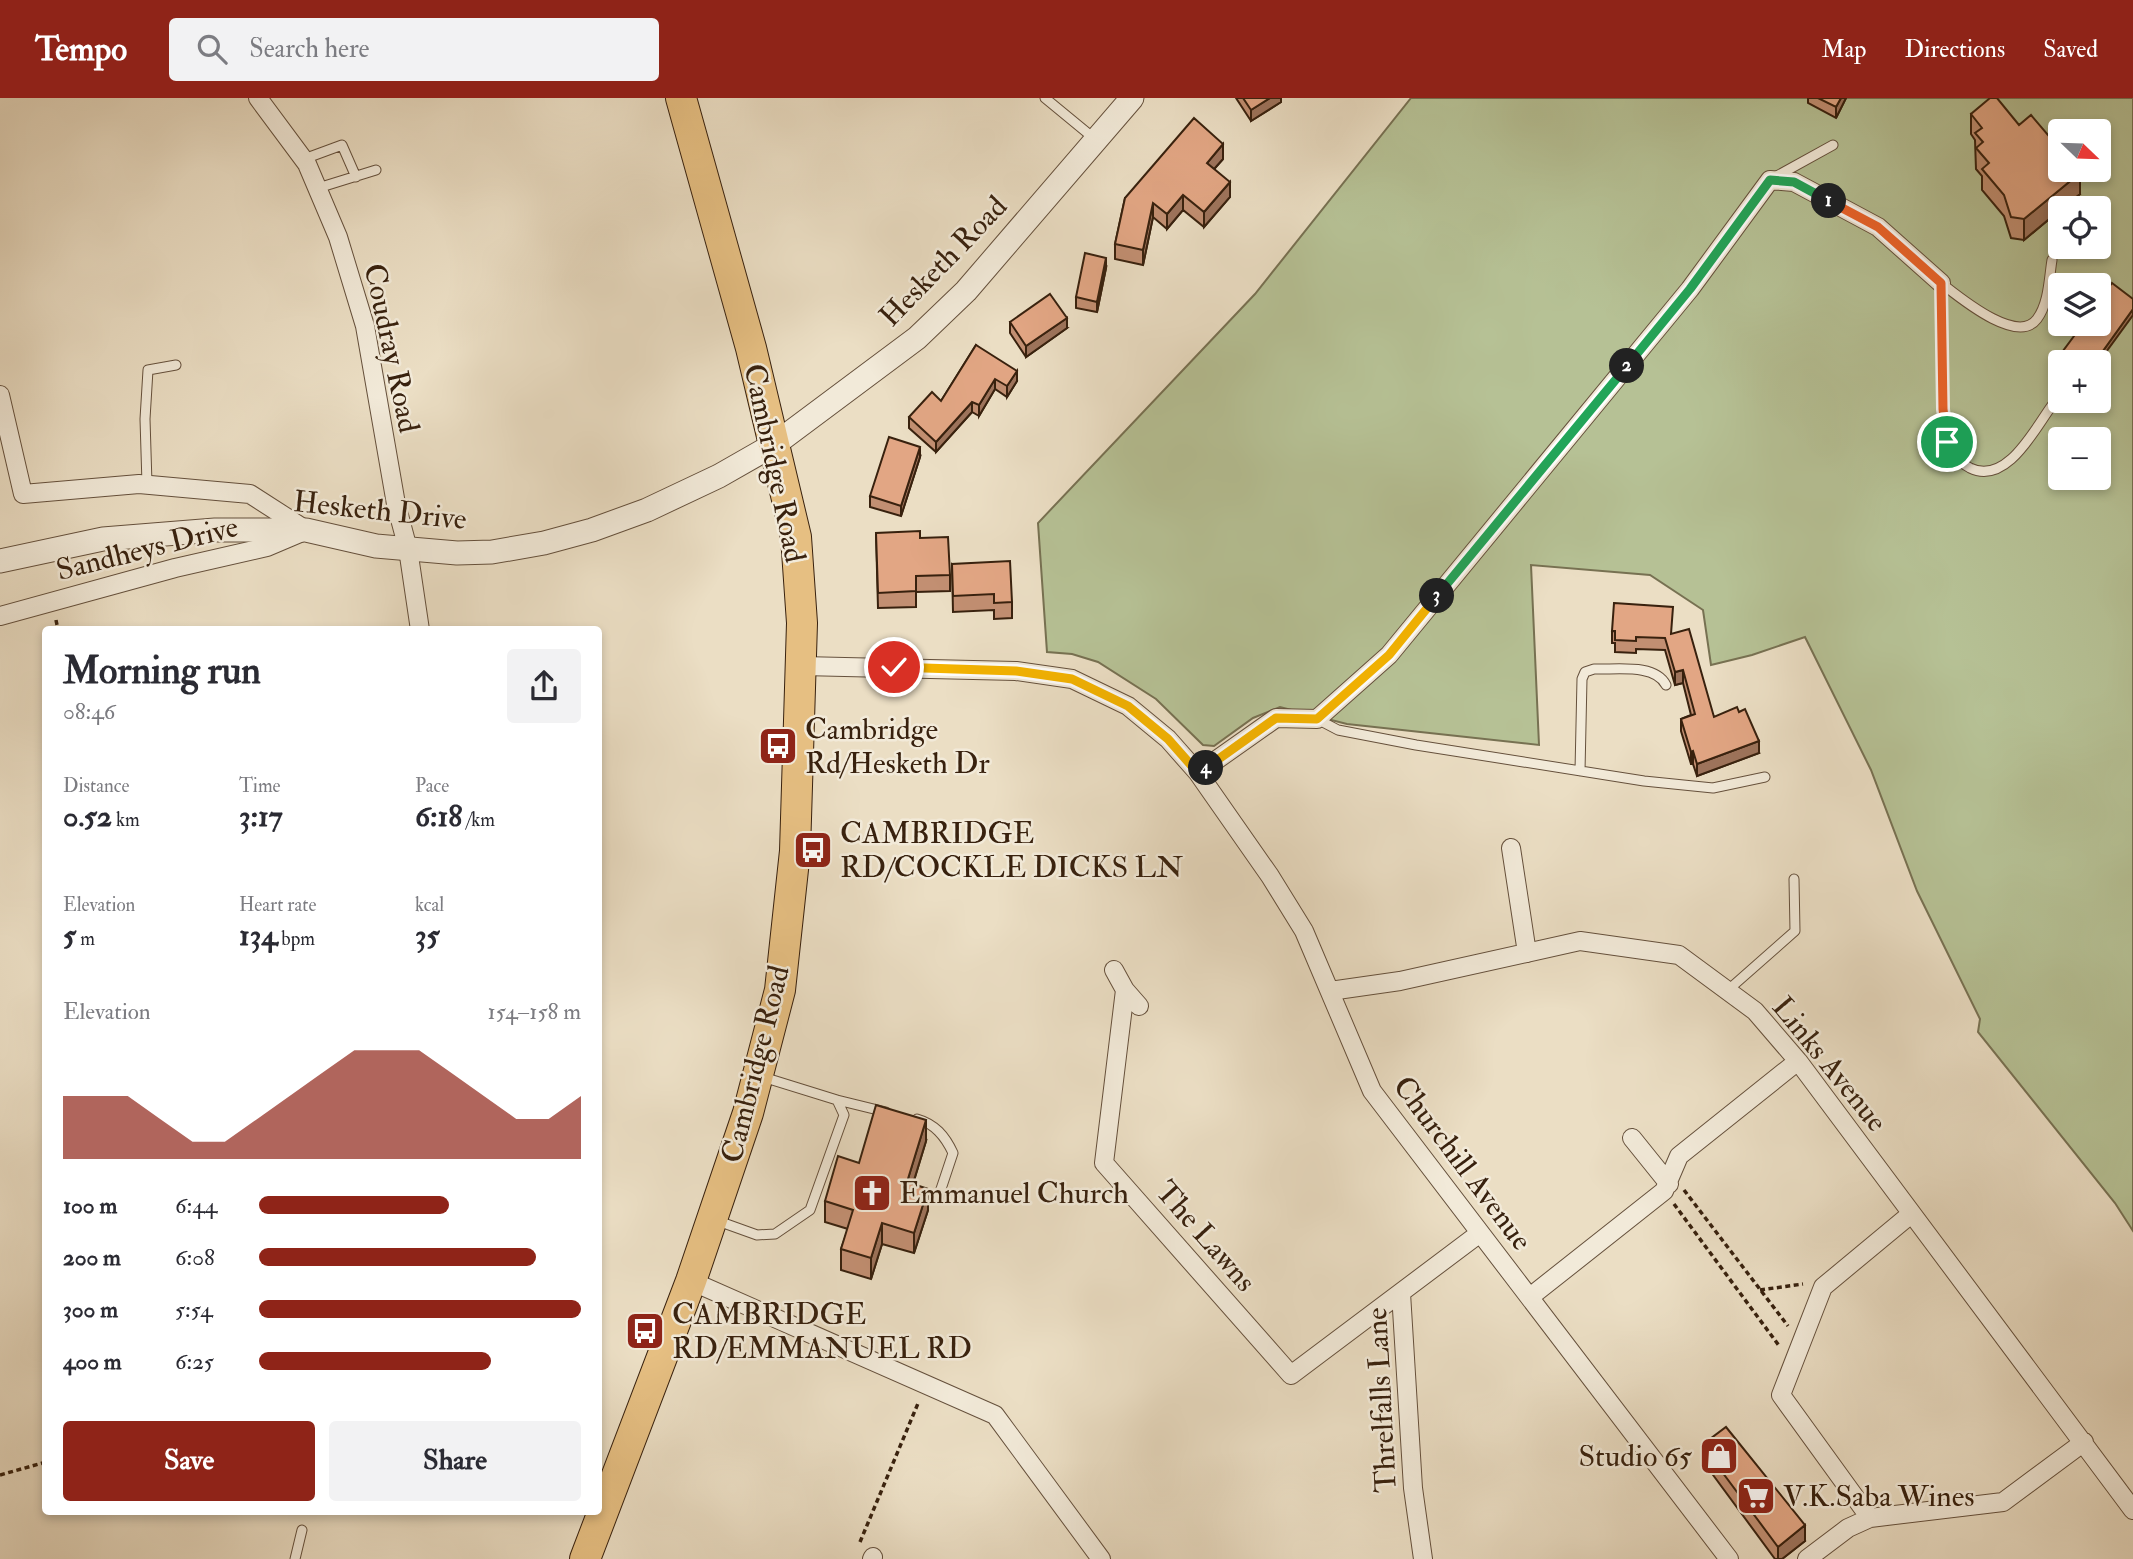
<!DOCTYPE html>
<meta charset="utf-8">
<style>
body{margin:0;font-family:"IM FELL Double Pica",serif;background:#f2f2f3;color:#2b2b33;height:100vh;display:flex;flex-direction:column;font-size:26px;white-space:nowrap}
*{box-sizing:border-box;margin:0}
p{font-size:23px;color:#7c7c81}
.icon{flex:none;width:38px;height:38px;fill:none;stroke:currentColor;stroke-width:2;stroke-linecap:round;stroke-linejoin:round}
.map{position:relative;flex:1;overflow:hidden}
.panel{position:absolute;left:42px;top:528px;width:560px;height:889px;display:flex;flex-direction:column;background:#fff;border-radius:7px;box-shadow:0 4px 10px #0003}
.panel>*{flex:none}
.needle{width:46px;rotate:113deg}
.buttons{position:absolute;left:2048px;top:21px;display:grid;gap:14px}
.buttons a{display:grid;place-items:center;width:63px;height:63px;border-radius:7px;background:#fff;box-shadow:0 4px 10px #0003;font-size:35px}
.pin{position:absolute;display:grid;place-items:center;width:60px;height:60px;color:#fff;margin:-30px;border:4px solid #fff;border-radius:50%;box-shadow:0 2px 7px #0007}
.km{position:absolute;width:35px;height:35px;margin:-18px;border-radius:50%;background:#222;color:#fff;font-size:19px;line-height:35px;text-align:center}
.round{display:grid;place-items:center;flex:none;width:74px;height:74px;border-radius:7px;background:#f2f2f3}
.summary{display:flex;align-items:center;justify-content:space-between;height:119px;padding:0 21px}
h1{font-size:38px;font-weight:700;line-height:52px}
.metrics{display:grid;grid-template-columns:repeat(3,1fr);gap:10px;height:119px;padding:7px 21px}
.metrics div{display:grid;align-content:center}
.metrics b{font-size:30px;font-weight:700}
.metrics small{font-size:19px;font-weight:400}
.metrics p{font-size:19px}
.chart{height:196px;padding:14px 21px}
.chart p{display:flex;justify-content:space-between}
.chart svg{width:100%;height:126px;margin-top:7px;fill:#8f2418;opacity:.7}
.button{display:flex;gap:14px;margin-top:auto;padding:14px 21px}
.button a{flex:1;height:80px;border-radius:7px;background:#8f2418;color:#fff;font-size:28px;font-weight:700;line-height:80px;text-align:center}
.button a+a{background:#f2f2f3;color:#2b2b33}
ul{padding:0 21px;list-style:none;font-size:23px}
li{display:grid;grid-template-columns:112px 84px 1fr;align-items:center;height:52px}
li i{height:18px;border-radius:9px;background:#8f2418}
header{display:flex;align-items:center;gap:42px;box-sizing:border-box;height:98px;padding:0 35px;background:#8f2418;color:#fff}
header strong{font-size:33px}
nav{display:flex;gap:38px;margin-inline-start:auto;font-size:24px}
.search{width:490px;height:63px;background:#f2f2f3;display:flex;align-items:center;gap:18px;box-sizing:border-box;padding:0 24px;border-radius:7px;color:#7c7c81;font-size:26px}
.map>svg:first-child{display:block}
.green{fill:#b6c195;stroke:#777152;stroke-width:2;fill-rule:evenodd}
.lines{fill:none;stroke-linecap:round;stroke-linejoin:round}
.service-casing{stroke:#65503c;stroke-width:11}
.minor-casing{stroke:#65503c;stroke-width:20}
.tertiary-casing{stroke:#65503c;stroke-width:25}
.trunk-casing{stroke:#38210e;stroke-width:32}
.path{stroke:#38210e;stroke-width:3.5;stroke-dasharray:5 3.5;stroke-linecap:butt}
.service{stroke:#f2ead9;stroke-width:9}
.minor{stroke:#f2ead9;stroke-width:18}
.tertiary{stroke:#f2ead9;stroke-width:23}
.trunk{stroke:#e6bf82;stroke-width:30}
.wall{fill:#c28f72;stroke:#38210e;stroke-width:2}
.shaded-wall{fill:#9e745c;stroke:#38210e;stroke-width:2}
.building{fill:#e2a684;stroke:#38210e;stroke-width:2}
.split-1-casing{stroke:#fff;stroke-width:14}
.split-2-casing{stroke:#fff;stroke-width:14}
.split-3-casing{stroke:#fff;stroke-width:14}
.split-4-casing{stroke:#fff;stroke-width:14}
.split-5-casing{stroke:#fff;stroke-width:14}
.split-1{stroke:#f0652b;stroke-width:9}
.split-2{stroke:#22a559;stroke-width:9}
.split-3{stroke:#22a559;stroke-width:9}
.split-4{stroke:#f5b400;stroke-width:9}
.split-5{stroke:#f5b400;stroke-width:9}
.labels{text-anchor:middle;stroke-width:5;stroke-linejoin:round;paint-order:stroke}
.street-label{font-size:30px;fill:#38210e;stroke:#f2ead9}
.poi-label{font-size:30px;fill:#38210e;stroke:#f2ead9;text-anchor:start}
</style>
<header>
<strong>Tempo</strong>
<div class="search"><svg class="icon" aria-label="search" viewBox="0 0 24 24"><circle cx="10" cy="10" r="6"/><path d="M15 15l6 6"/></svg>Search here</div>
<nav><a>Map</a><a>Directions</a><a>Saved</a></nav>
</header>
<div class="map">
<svg width="2133" height="1461" viewBox="0 0 2133 1461">
<rect width="100%" height="100%" fill="#ebdec4"/>
<filter id="stains"><feTurbulence type="fractalNoise" baseFrequency=".00286" numOctaves="4"/><feColorMatrix values="0 0 0 0 .2 0 0 0 0 .09 0 0 0 0 .02 0 0 0 .5 -.17"/></filter>
<radialGradient id="worn" r=".72"><stop offset=".6" stop-color="#630" stop-opacity="0"/><stop offset="1" stop-color="#630" stop-opacity=".3"/></radialGradient>
<path class="green" d="M1411 0H2133V1133L2115 1105 1978 934 1980 921 1917 793 1871 672 1805 539 1752 557 1711 567 1703 512 1650 477 1531 467 1539 647 1347 626 1280 609 1253 620 1214 648 1203 647 1156 601 1098 564 1072 556 1047 554 1038 425 1255 196ZM2060 33H2098V72H2060ZM2060 110H2098V149H2060ZM2060 187H2098V226H2060ZM2060 264H2098V303H2060ZM2060 341H2098V380H2060Z"/>
<g class="lines">
<g class="service-casing">
<path id="service" d="M1045 0 1096 42
M304 61 342 47 356 79
M1775 79 1833 47
M318 90 376 72
M1941 185 1944 331C1947 348 1955 362 1970 370 2007 388 2035 330 2053 306L2060 301
M1941 185C1958 198 2017 248 2037 221 2049 205 2049 180 2052 162
M147 386 145 321 148 272 176 267
M1317 621 1338 632 1416 647 1644 683 1713 690 1765 679
M1580 673 1582 581 1585 574 1594 571C1615 572 1655 565 1666 587
M1727 893 1795 833 1794 781
M837 1002 886 1014
M917 1021C935 1026 945 1038 953 1055L938 1100
M718 1123 757 1137 775 1136 810 1112 844 1017 837 1002 763 979
M295 1461 302 1432"/>
</g>
<g class="minor-casing">
<path id="minor" d="M258 0 307 66 338 139 365 228 396 406 408 451 420 532
M0 297 23 396 139 386 250 396 306 432
M0 518 175 470 267 449 300 435
M802 568 1016 573 1072 581 1128 608 1168 641 1198 675 1270 778 1304 833 1372 993 1729 1461
M1198 675 1276 620 1317 621 1389 557 1690 191 1770 82 1794 84 1878 129 1941 185
M1511 750 1527 855
M1114 872 1125 892 1139 908
M1125 892 1104 1065 1291 1277 1480 1135
M1330 893 1400 883 1580 843 1679 857 1755 913 1798 963 2133 1412
M1632 1040 1669 1086
M691 1183 995 1317 1101 1461
M1401 1195 1413 1390 1423 1461
M1530 1199 1664 1093 1679 1058 1798 963
M1870 1420 2003 1404 2084 1344
M872 1461 873 1459
M1807 1461 1848 1430 1870 1420 1781 1297 1823 1189 1911 1116"/>
</g>
<g class="tertiary-casing">
<path id="tertiary" d="M0 463 103 441 215 432H306L376 448 457 455 492 454 544 445 592 432 647 412 719 378 775 346 917 240 966 193 1132 0"/>
</g>
<g class="trunk-casing">
<path id="trunk" d="M585 1461 691 1183 748 1015 780 892 795 753 802 525 796 439 751 250 681 0"/>
</g>
<path class="path" d="M56 522 58 532
M1684 1092 1788 1228
M1674 1106 1780 1249
M1760 1192 1803 1186
M0 1377 46 1364
M860 1444 919 1303"/>
<use href="#service" class="service"/>
<use href="#minor" class="minor"/>
<use href="#tertiary" class="tertiary"/>
<use href="#trunk" class="trunk"/>
</g>
<path class="wall" d="M1236 0H1281V4L1251 23Z
M1808 0H1846L1836 20 1808 5Z
M1971 16 2019 27 2080 96 2062 110H2060V112L2024 142 2011 140 2004 118 1982 92V78L1976 71 1975 42 1971 36Z
M1223 61 1214 71 1230 99 1204 129 1183 112 1167 131 1153 119 1143 167 1115 161V146L1125 100Z
M1106 170 1097 214 1076 210V199Z
M1010 224 1067 230 1026 259 1010 235Z
M976 247 1017 283 1007 299 995 291 979 318 972 314 936 354 909 330V319L941 303Z
M920 359 901 418 870 409V398Z
M876 435 920 440 950 477V493L916 494V509L878 510Z
M952 466 1012 504V520L994 521V512L953 514Z
M1612 533 1672 536 1714 619 1759 655 1697 678 1693 666H1691L1681 633V621L1691 617 1683 585 1675 587 1665 552 1636 551V555L1615 554V545H1612Z
M926 1043 913 1086 928 1112 914 1155 882 1146 871 1181 841 1172V1151L848 1131 825 1124V1103Z
M1702 1347 1805 1443 1782 1461H1775L1702 1362Z"/>
<path class="shaded-wall" d="M1270 0H1281V4L1251 23V12Z
M1841 0H1846L1836 20V9Z
M1223 46V61L1207 79V65Z
M2080 75V96L2062 110H2060V112L2024 142V121Z
M1230 84V99L1204 129V114Z
M1183 97V112L1167 131V116Z
M1153 105V119L1143 167V152Z
M1106 160V170L1097 214V204Z
M2133 211V217L2098 265 2095 264Z
M1067 220V230L1026 259V248Z
M1017 273V283L1007 299V288Z
M995 281V291L979 318V307Z
M972 304V314L936 354V344Z
M920 349V359L901 418V408Z
M1683 572V585L1675 587V574Z
M1759 643V655L1697 678V666Z
M1693 653V666H1691V654Z
M926 1022V1043L907 1105V1084Z
M928 1091V1112L914 1155V1135Z
M882 1125V1146L871 1181V1160Z
M1805 1427V1443L1782 1461H1778V1449Z"/>
<path class="building" d="M1243 0H1270L1251 12Z
M1818 0H1841L1836 9Z
M1990 0H1997L2019 27 2031 17 2060 51V72H2077L2080 75 2024 121 2011 119 2004 97 1982 71 1989 65 1976 50 1983 44 1975 35 1982 30 1971 16Z
M1194 20 1223 46 1207 65 1230 84 1204 114 1183 97 1167 116 1153 105 1143 152 1115 146 1125 100Z
M1085 155 1106 160 1097 204 1076 199Z
M2112 185 2133 201V211L2095 264H2062L2057 261 2083 226H2098V204Z
M1050 196 1067 220 1026 248 1010 224Z
M976 247 1017 273 1007 288 995 281 979 307 972 304 936 344 909 319 932 294 941 303Z
M889 339 920 349 901 408 870 398Z
M920 433V440L948 439 950 477 916 478V493L878 495 876 435Z
M1010 463 1012 504 994 505V496L953 498 952 466Z
M1614 505 1673 509 1671 536 1689 531 1714 619 1737 609 1739 614 1745 611 1759 643 1697 666 1693 653 1691 654 1681 621 1695 616 1683 572 1675 574 1665 540 1636 539V543L1615 542V533H1612Z
M876 1007 926 1022 907 1084 928 1091 914 1135 882 1125 871 1160 841 1151 853 1112 825 1103 838 1058 859 1065Z
M1726 1329 1805 1427 1778 1449 1702 1347Z"/>
<g class="lines">
<g class="split-1-casing">
<path id="split-1" d="M1829 103 1878 129 1941 185 1943 311 1947 344"/>
</g>
<g class="split-2-casing">
<path id="split-2" d="M1627 268 1690 191 1770 82 1794 84 1829 103"/>
</g>
<g class="split-3-casing">
<path id="split-3" d="M1437 498 1627 268"/>
</g>
<g class="split-4-casing">
<path id="split-4" d="M1206 670 1276 620 1317 621 1389 557 1437 498"/>
</g>
<g class="split-5-casing">
<path id="split-5" d="M894 569 1016 573 1072 581 1128 608 1168 641 1198 675 1206 670"/>
</g>
<use href="#split-1" class="split-1"/>
<use href="#split-2" class="split-2"/>
<use href="#split-3" class="split-3"/>
<use href="#split-4" class="split-4"/>
<use href="#split-5" class="split-5"/>
</g>
<defs>
<g id="bus-square" transform="scale(2.0125)"><rect x="-9" y="-9" width="18" height="18" rx="4" fill="#8f2418" stroke="#f2ead9"/><path d="M-5-6H5V4H4V6H2V4H-2V6H-4V4H-5ZM-3.5-4V0h7V-4ZM-3.5 1.2v1.5H-2V1.2ZM2 1.2v1.5H3.5V1.2Z" fill="#fff"/></g>
<g id="church-square" transform="scale(2.0125)"><rect x="-9" y="-9" width="18" height="18" rx="4" fill="#8f2418" stroke="#f2ead9"/><path d="M-1.2-6h2.4v3.5h3.3v2.4h-3.3V6h-2.4V-.1h-3.3v-2.4h3.3Z" fill="#fff"/></g>
<g id="shop-square" transform="scale(2.0125)"><rect x="-9" y="-9" width="18" height="18" rx="4" fill="#8f2418" stroke="#f2ead9"/><path d="M-5-2.5h2.3a2.7 3.5 0 0 1 5.4 0H5L5.5 6h-11ZM-1.5-2.5h3a1.5 2.3 0 0 0-3 0Z" fill="#fff"/></g>
<g id="supermarket-square" transform="scale(2.0125)"><rect x="-9" y="-9" width="18" height="18" rx="4" fill="#8f2418" stroke="#f2ead9"/><path d="M-6-5.5h2.5l.6 2H6L4.5 2H-2.5L-4.4-4H-6ZM-1.5 3.2a1.3 1.3 0 1 0 .1 0ZM3 3.2a1.3 1.3 0 1 0 .1 0Z" fill="#fff"/></g>
</defs>
<g fill-rule="evenodd">
<use href="#bus-square" x="778" y="648"/>
<use href="#bus-square" x="813" y="752"/>
<use href="#church-square" x="872" y="1095"/>
<use href="#bus-square" x="645" y="1233"/>
<use href="#shop-square" x="1719" y="1358"/>
<use href="#supermarket-square" x="1756" y="1398"/>
</g>
<g class="labels">
<g class="street-label">
<text transform="translate(943 163) rotate(-46)" y="10">Hesketh Road</text>
<text transform="translate(392 250) rotate(78)" y="10">Coudray Road</text>
<text transform="translate(775 365) rotate(78)" y="10">Cambridge Road</text>
<text transform="translate(380 412) rotate(6)" y="10">Hesketh Drive</text>
<text transform="translate(147 450) rotate(-14)" y="10">Sandheys Drive</text>
<text transform="translate(755 966) rotate(-76)" y="10">Cambridge Road</text>
<text transform="translate(1830 966) rotate(51)" y="10">Links Avenue</text>
<text transform="translate(1463 1065) rotate(53)" y="10">Churchill Avenue</text>
<text transform="translate(1206 1138) rotate(49)" y="10">The Lawns</text>
<text transform="translate(1381 1302) rotate(-93)" y="10">Threlfalls Lane</text>
</g>
<g class="poi-label">
<text x="805" y="641">Cambridge<tspan x="805" dy="34">Rd/Hesketh Dr</tspan></text>
<text x="840" y="745">CAMBRIDGE<tspan x="840" dy="34">RD/COCKLE DICKS LN</tspan></text>
<text x="899" y="1105">Emmanuel Church</text>
<text x="672" y="1226">CAMBRIDGE<tspan x="672" dy="34">RD/EMMANUEL RD</tspan></text>
<text x="1692" y="1368" text-anchor="end">Studio 65</text>
<text x="1783" y="1408">V.K.Saba Wines</text>
</g>
</g>
<rect width="100%" height="100%" filter="url(#stains)"/>
<rect width="100%" height="100%" fill="url(#worn)"/>
</svg>
<div class="buttons">
<a><svg class="needle" viewBox="-14 -14 28 28"><path d="M0-13l5 13h-10z" fill="#e53935"/><path d="M0 13l5-13h-10z" fill="#7c7c81"/></svg></a>
<a><svg class="icon" aria-label="locate" viewBox="0 0 24 24"><circle cx="12" cy="12" r="6"/><path d="M12 2v4M12 18v4M2 12h4M18 12h4"/></svg></a>
<a><svg class="icon" aria-label="layers" viewBox="0 0 24 24"><path d="M12 4l9 5-9 5-9-5zM3 14l9 5 9-5"/></svg></a>
<a>+</a>
<a>−</a>
</div>
<div class="pin" style="left:1947px;top:344px;background:#1e9e55"><svg class="icon" aria-label="arrive" viewBox="0 0 24 24"><path d="M6 21V4h12l-3 4 3 4H6"/></svg></div>
<div class="pin" style="left:894px;top:569px;background:#d93025"><svg class="icon" aria-label="check" viewBox="0 0 24 24"><path d="M5 12l5 5 9-10"/></svg></div>
<b class="km" style="left:1829px;top:103px">1</b>
<b class="km" style="left:1627px;top:268px">2</b>
<b class="km" style="left:1437px;top:498px">3</b>
<b class="km" style="left:1206px;top:670px">4</b>
<section class="panel">
<div class="summary"><div><h1>Morning run</h1><p>08:46</p></div><a class="round"><svg class="icon" aria-label="share" viewBox="0 0 24 24"><path d="M12 15V3M7 8l5-5 5 5M5 13v7h14v-7"/></svg></a></div>
<div class="metrics">
<div><p>Distance</p><b>0.52<small> km</small></b></div>
<div><p>Time</p><b>3:17</b></div>
<div><p>Pace</p><b>6:18<small> /km</small></b></div>
</div>
<div class="metrics">
<div><p>Elevation</p><b>5<small> m</small></b></div>
<div><p>Heart rate</p><b>134<small> bpm</small></b></div>
<div><p>kcal</p><b>35</b></div>
</div>
<div class="chart"><p><span>Elevation</span>154–158 m</p>
<svg viewBox="0 0 160 44" preserveAspectRatio="none"><path d="M0 44V22L10 22L20 22L30 30L40 38L50 38L60 30L70 22L80 14L90 6L100 6L110 6L120 14L130 22L140 30L150 30L160 22V44z"/></svg>
</div>
<ul>
<li><b>100 m</b>6:44<i style="width:59%"></i></li>
<li><b>200 m</b>6:08<i style="width:86%"></i></li>
<li><b>300 m</b>5:54<i style="width:100%"></i></li>
<li><b>400 m</b>6:25<i style="width:72%"></i></li>
</ul>
<div class="button"><a>Save</a><a>Share</a></div>
</section>
</div>
